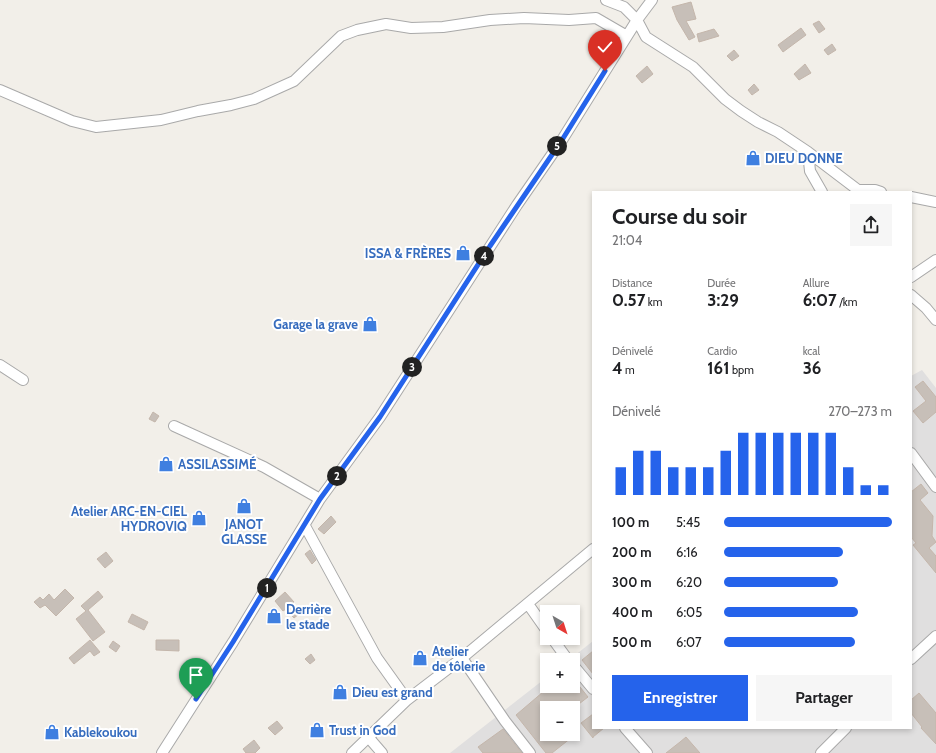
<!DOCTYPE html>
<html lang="fr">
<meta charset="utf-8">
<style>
body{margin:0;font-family:Cabin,sans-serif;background:#f6f6f6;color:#202124;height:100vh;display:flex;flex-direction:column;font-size:15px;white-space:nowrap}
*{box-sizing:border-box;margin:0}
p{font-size:13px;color:#757577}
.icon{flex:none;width:22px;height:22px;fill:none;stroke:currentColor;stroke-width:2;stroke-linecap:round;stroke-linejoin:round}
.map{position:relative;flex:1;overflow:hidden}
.details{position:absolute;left:592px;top:191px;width:320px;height:538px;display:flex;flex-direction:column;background:#fff;border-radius:0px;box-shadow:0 2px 6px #0003}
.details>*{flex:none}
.needle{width:26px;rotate:141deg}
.tools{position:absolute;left:540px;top:605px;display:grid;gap:8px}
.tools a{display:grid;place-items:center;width:40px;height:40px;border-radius:0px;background:#fff;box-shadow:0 2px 6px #0003;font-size:20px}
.pin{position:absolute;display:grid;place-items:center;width:34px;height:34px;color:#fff;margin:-41px -17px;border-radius:50% 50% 50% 0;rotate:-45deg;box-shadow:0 0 4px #0007}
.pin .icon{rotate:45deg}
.km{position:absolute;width:20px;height:20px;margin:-10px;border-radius:50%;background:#222;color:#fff;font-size:11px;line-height:20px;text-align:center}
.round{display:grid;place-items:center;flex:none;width:42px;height:42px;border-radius:0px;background:#f6f6f6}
.head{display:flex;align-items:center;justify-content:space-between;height:68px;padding:0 20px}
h1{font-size:22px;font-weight:800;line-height:30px}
.metrics{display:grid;grid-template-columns:repeat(3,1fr);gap:6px;height:68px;padding:4px 20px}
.metrics div{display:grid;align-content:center}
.metrics b{font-size:17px;font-weight:800}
.metrics small{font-size:11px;font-weight:400}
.metrics p{font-size:11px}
.chart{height:112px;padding:8px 20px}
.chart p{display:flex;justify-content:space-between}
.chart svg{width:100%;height:72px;margin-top:4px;stroke:#2563eb;stroke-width:6}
.cta{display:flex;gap:8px;margin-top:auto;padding:8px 20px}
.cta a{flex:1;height:46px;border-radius:0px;background:#2563eb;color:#fff;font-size:16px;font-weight:800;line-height:46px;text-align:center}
.cta a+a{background:#f6f6f6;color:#202124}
ul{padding:0 20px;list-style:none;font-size:13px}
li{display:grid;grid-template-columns:64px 48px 1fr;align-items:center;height:30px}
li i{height:10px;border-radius:5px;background:#2563eb}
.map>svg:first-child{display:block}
.residential{fill:#e0dfdf;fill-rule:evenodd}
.building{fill:#c7bfb8;stroke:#c4b6ab}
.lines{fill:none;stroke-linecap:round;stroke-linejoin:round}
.street-casing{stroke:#a9a9a9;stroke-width:12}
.street{stroke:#fff;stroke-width:10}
.route-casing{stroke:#fff;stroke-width:8}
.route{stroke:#2563eb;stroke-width:5}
.labels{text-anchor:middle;stroke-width:4;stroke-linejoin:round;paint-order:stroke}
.shop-label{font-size:13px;font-weight:bold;fill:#366cbe;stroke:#fff;text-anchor:start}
</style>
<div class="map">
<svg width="936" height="753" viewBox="0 0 936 753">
<rect width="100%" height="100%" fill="#f2efe9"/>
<path class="residential" d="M922 370 936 388V753H450L547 677V686H573V660H569L593 641V728H911V376ZM547 708H573V734H547Z"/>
<path class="building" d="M691 2 696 19 686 21 695 37 689 40 677 20 672 7Z
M819 21 825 29 819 33 813 24Z
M801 28 806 35 783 52 778 45Z
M714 29 719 36 699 42 697 34Z
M832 44 836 50 828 55 824 50Z
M734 50 739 56 732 61 727 56Z
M805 64 811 73 799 80 794 74Z
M647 66 653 74 642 83 636 76Z
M754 84 759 90 752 95 748 90Z
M923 381 936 397V412L923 423 913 411 926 401 915 387Z
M153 412 159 416 155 422 149 419Z
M921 484 928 493 920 500 933 516 932 536 936 542 929 548 936 556V573L913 545 916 543 911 537V492Z
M331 516 336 522 324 534 318 529Z
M310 550 316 560 312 564 305 554Z
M106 552 113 561 105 568 97 559Z
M65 589 74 598 56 616 45 605 40 608 34 602 40 597 43 600 49 594 54 600Z
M98 591 103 597 88 610 105 632 93 641 76 619 86 611 81 606Z
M285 592 294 602 291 605 299 614 294 618 286 609 283 611 275 601Z
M132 614 148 622 144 630 128 622Z
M90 640 100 652 94 656 90 651 74 664 69 658Z
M156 640H179V651L156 650Z
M113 641 120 646 116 652 109 647Z
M593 651V674L582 660Z
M311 654 315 660 310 664 305 659Z
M576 682 588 697 575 707 572 703 565 708H547V734H576L552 753H546L516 715 550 686H573V684Z
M919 693 936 713V744L921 728 922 727 911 713V700Z
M593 714V728H604L593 737V738L581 723Z
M277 721 283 728 275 735 268 728Z
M503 729 522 753H483L478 747Z
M686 737 700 753H666L680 742Z
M254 740 260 748 255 753H246L243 749Z"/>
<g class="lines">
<g class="street-casing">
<path id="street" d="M606 0 624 7 637 20 646 37 693 67 725 99 741 111 758 122 778 132 808 152 858 190H875L881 192
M0 90 72 121 96 127 161 120 198 111 231 105 254 99 294 81 341 36 357 30 386 24 411 28 443 27 490 20 524 18 569 20 596 18 627 36
M808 152 810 171 822 192
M911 197 936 202
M911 277 936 260
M911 295 926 308 936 320
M0 365 23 380
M174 426 264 467 320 499
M911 453 936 487
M305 526 377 658 407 700
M528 604 547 631
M552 638 568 660
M462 658 505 721 530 753
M911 659 936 636
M573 665 593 689
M625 728 647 753
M369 738 382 753
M162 753 233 642 320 499 380 417 517 205 562 140 637 20 652 0
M352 753 407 700 462 658 593 549
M821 753 846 728"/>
</g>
<use href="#street" class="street"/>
</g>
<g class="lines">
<g class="route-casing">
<path id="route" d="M196 699 233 642 320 499 380 417 490 246 562 140 605 71"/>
</g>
<use href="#route" class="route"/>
</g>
<defs>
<g id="shop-bare" transform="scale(1.2)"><path d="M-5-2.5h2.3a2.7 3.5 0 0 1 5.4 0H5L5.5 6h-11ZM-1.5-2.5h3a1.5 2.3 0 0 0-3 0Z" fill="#3f7fe0" stroke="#fff" stroke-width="2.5" paint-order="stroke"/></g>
</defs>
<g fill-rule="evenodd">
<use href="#shop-bare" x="753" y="158"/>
<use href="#shop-bare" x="463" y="253"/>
<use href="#shop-bare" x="370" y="324"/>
<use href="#shop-bare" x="166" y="464"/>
<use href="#shop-bare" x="244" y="506"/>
<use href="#shop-bare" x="199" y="518"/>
<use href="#shop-bare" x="274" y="616"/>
<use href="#shop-bare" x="420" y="658"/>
<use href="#shop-bare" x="340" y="692"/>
<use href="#shop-bare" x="317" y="730"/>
<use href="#shop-bare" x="52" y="732"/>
</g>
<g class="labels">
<g class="shop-label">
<text x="765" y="163">DIEU DONNE</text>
<text x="451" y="258" text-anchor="end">ISSA &amp; FRÈRES</text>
<text x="358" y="329" text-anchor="end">Garage la grave</text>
<text x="178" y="469">ASSILASSIMÉ</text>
<text x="187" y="516" text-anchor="end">Atelier ARC-EN-CIEL<tspan x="187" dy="15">HYDROVIQ</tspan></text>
<text x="244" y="529" text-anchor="middle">JANOT<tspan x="244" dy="15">GLASSE</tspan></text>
<text x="286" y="614">Derrière<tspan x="286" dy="15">le stade</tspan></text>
<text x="432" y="656">Atelier<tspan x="432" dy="15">de tôlerie</tspan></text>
<text x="352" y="697">Dieu est grand</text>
<text x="329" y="735">Trust in God</text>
<text x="64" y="737">Kablekoukou</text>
</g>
</g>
</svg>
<div class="tools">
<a><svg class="needle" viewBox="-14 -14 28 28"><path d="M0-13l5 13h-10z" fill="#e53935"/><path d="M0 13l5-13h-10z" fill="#757577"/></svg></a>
<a>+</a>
<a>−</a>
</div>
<div class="pin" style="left:196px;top:699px;background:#1e9e55"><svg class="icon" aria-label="arrive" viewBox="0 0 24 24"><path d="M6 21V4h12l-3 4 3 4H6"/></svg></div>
<div class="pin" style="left:605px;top:71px;background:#d93025"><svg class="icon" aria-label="check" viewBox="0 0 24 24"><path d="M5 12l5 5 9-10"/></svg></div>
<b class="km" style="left:267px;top:588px">1</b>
<b class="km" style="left:337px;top:476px">2</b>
<b class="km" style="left:412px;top:367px">3</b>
<b class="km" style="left:484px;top:256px">4</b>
<b class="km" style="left:557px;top:146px">5</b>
<section class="details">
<div class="head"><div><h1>Course du soir</h1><p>21:04</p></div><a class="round"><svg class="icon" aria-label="share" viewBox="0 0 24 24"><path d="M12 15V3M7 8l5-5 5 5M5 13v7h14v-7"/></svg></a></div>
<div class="metrics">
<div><p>Distance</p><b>0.57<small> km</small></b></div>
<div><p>Durée</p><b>3:29</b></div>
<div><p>Allure</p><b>6:07<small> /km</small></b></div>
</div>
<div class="metrics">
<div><p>Dénivelé</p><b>4<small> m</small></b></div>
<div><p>Cardio</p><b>161<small> bpm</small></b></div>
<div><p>kcal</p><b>36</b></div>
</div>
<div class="chart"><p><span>Dénivelé</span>270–273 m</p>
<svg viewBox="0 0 160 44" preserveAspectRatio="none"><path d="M5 44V27M15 44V17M25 44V17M35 44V27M45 44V27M55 44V27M65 44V17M75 44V6M85 44V6M95 44V6M105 44V6M115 44V6M125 44V6M135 44V27M145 44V38M155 44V38"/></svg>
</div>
<ul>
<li><b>100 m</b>5:45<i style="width:100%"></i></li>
<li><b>200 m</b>6:16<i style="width:71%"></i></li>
<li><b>300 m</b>6:20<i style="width:68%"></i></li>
<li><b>400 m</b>6:05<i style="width:80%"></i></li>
<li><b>500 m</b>6:07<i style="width:78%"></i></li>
</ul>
<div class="cta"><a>Enregistrer</a><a>Partager</a></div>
</section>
</div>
